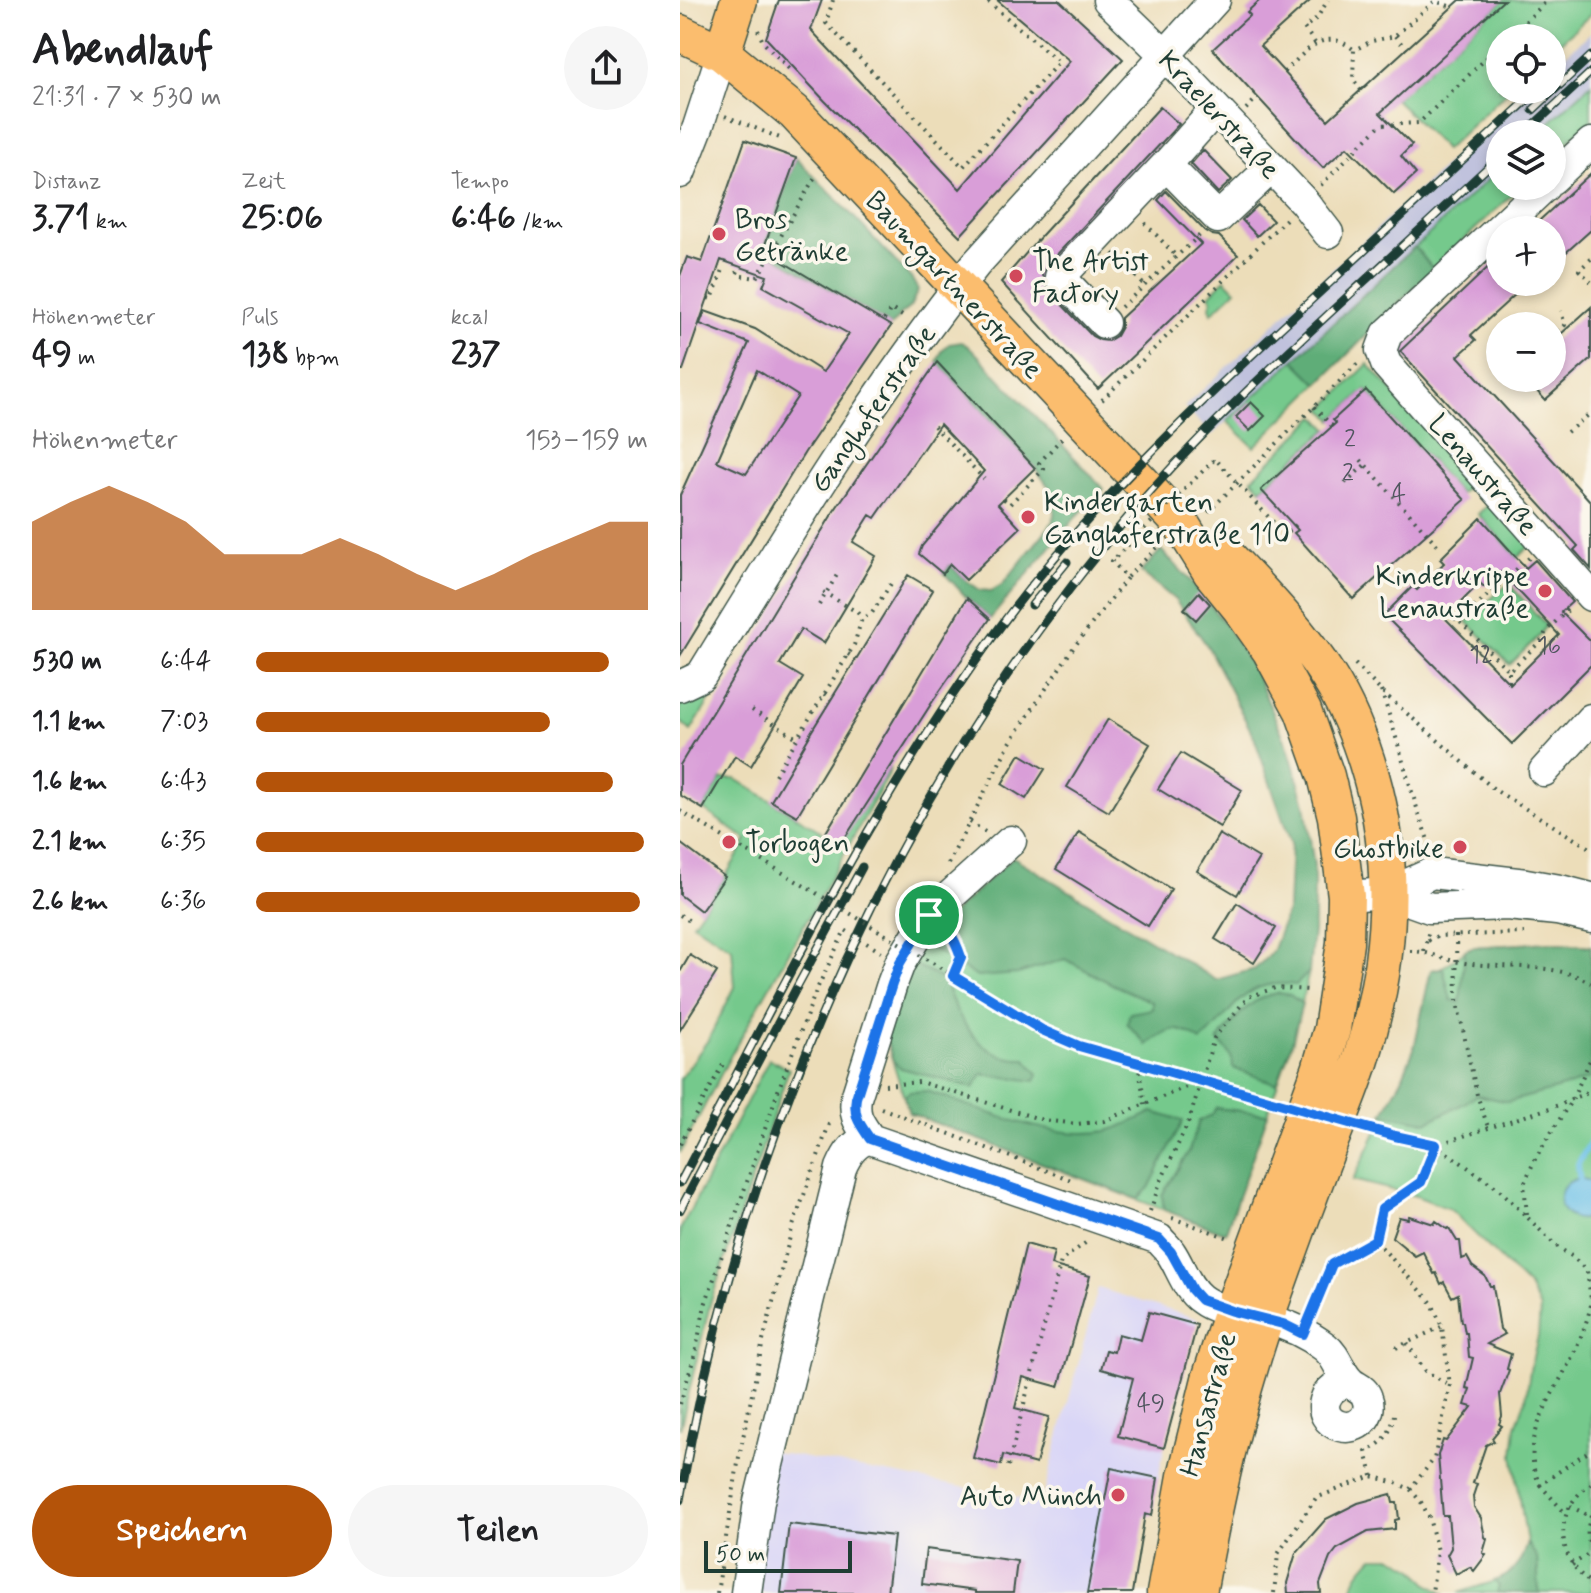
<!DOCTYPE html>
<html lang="de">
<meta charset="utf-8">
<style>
body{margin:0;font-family:Mynerve,sans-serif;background:#f6f6f6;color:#202124;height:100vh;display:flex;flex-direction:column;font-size:30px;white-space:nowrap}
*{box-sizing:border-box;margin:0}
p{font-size:26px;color:#757577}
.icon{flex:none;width:44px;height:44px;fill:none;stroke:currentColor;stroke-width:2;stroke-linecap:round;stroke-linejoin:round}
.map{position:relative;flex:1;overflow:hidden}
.side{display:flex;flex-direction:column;background:#fff;width:680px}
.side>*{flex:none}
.buttons{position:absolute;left:806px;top:24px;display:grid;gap:16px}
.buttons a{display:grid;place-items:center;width:80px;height:80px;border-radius:50%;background:#fff;box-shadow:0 4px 12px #0003;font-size:40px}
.scale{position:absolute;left:24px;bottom:20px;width:148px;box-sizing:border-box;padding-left:8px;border:4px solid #1f3d34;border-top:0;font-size:22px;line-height:28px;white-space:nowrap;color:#1f3d34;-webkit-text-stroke:6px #fbf7ec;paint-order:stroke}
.pin{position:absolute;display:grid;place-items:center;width:68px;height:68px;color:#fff;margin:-34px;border:4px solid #fff;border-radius:50%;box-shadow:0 2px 8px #0007}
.round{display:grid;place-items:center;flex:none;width:84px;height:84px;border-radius:42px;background:#f6f6f6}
.overview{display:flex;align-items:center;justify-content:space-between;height:136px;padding:0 32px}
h1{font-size:44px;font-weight:700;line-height:60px}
.metrics{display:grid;grid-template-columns:repeat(3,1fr);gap:12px;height:136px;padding:8px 32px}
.metrics div{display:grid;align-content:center}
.metrics b{font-size:34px;font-weight:700}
.metrics small{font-size:22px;font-weight:400}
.metrics p{font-size:22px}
.chart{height:224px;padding:16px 32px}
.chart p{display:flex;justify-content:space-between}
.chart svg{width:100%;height:144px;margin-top:8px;fill:#b45309;opacity:.7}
.action{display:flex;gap:16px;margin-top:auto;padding:16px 32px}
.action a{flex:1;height:92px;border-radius:48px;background:#b45309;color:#fff;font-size:32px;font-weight:700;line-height:92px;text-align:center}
.action a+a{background:#f6f6f6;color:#202124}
ul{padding:0 32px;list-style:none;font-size:26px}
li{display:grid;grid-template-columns:128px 96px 1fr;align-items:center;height:60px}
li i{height:20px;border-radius:10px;background:#b45309}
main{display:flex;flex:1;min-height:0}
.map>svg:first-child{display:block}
.built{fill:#d9d6f7}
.industrial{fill:#c0c2dd}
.green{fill:#74c98c;stroke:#4a8360;stroke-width:2}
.forest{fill:#5fad78;stroke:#3f7556;stroke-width:2}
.water{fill:#6cc1e9;stroke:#467f8e;stroke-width:2}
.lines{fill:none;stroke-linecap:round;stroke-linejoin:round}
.stream{stroke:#6cc1e9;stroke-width:6}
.building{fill:#d99ed8;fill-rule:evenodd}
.minor-casing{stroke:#3e5548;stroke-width:33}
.major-casing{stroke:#3e5548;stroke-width:39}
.path{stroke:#3e5548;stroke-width:4;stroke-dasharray:2 6;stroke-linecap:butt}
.minor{stroke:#fff;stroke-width:30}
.major{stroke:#fbbd6e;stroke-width:36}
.rail-casing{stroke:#1f3d34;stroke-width:9}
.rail{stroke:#fbf7ec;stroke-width:6;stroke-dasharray:18;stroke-linecap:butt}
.path-bridge{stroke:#3e5548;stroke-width:4;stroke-dasharray:2 6;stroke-linecap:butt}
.route-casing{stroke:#fff;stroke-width:16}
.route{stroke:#1a73e8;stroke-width:10}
.poi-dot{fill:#d1495b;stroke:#fbf7ec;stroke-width:3}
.labels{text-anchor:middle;stroke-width:7;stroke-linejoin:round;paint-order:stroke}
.number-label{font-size:24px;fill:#4e555d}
.street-label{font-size:28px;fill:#1f3d34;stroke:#fbf7ec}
.poi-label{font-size:28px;fill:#1f3d34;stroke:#fbf7ec;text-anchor:start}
</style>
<main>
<section class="side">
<div class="overview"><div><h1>Abendlauf</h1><p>21:31 · 7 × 530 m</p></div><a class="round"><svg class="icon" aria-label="share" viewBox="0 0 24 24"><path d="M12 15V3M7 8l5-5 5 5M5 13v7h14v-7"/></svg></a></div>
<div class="metrics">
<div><p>Distanz</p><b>3.71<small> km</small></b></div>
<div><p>Zeit</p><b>25:06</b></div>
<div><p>Tempo</p><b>6:46<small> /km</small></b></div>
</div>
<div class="metrics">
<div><p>Höhenmeter</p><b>49<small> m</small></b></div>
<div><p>Puls</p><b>138<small> bpm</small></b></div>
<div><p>kcal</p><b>237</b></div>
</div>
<div class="chart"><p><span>Höhenmeter</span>153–159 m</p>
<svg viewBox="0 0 160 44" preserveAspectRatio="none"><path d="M0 44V17L10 11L20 6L30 11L40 17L50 27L60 27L70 27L80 22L90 27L100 33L110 38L120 33L130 27L140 22L150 17L160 17V44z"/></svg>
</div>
<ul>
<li><b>530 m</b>6:44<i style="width:90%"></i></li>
<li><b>1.1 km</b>7:03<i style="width:75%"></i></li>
<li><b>1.6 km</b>6:43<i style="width:91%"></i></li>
<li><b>2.1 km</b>6:35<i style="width:99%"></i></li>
<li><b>2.6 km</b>6:36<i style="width:98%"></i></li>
</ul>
<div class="action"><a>Speichern</a><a>Teilen</a></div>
</section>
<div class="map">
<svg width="911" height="1593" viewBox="0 0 911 1593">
<rect width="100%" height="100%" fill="#fbf7ec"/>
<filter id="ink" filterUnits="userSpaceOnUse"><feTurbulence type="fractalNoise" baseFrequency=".0125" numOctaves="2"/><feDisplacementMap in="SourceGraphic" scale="16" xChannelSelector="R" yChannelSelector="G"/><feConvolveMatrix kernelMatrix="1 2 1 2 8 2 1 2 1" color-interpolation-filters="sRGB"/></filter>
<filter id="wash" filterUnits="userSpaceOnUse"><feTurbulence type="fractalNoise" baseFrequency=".006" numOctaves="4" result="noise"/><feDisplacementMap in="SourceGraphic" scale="32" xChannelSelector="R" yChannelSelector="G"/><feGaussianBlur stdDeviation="1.8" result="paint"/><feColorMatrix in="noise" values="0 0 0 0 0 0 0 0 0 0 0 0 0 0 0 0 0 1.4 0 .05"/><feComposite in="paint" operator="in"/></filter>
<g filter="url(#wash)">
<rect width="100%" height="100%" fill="#ecddb9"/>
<path class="built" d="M418 1288 518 1319 484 1448 472 1516 465 1515 452 1593H55L73 1448 362 1502Z"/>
<path class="industrial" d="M911 32V84L857 134H820V168L614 360 532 435 504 407 847 90H872V67Z"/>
<path class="green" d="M824 0H911V14L872 50V38H820V90H829L765 150 715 99Z
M911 84V120L872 156V134H857Z
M820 168V186H841L753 269 735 247Z
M545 279 556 290 532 313 530 307 532 299 529 295Z
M614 360 638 384 574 447 547 421Z
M688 364 794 481 780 494 686 390 653 420 643 409Z
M636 416 648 429 581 489 572 479Z
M812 501 851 545 837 558 798 514Z
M829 584 866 625 860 635 830 665 787 622 818 592Z
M27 689 34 693 11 731 0 721V698Z
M210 767 208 776 51 1055 0 1153V1079L28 1040 55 987 52 948 13 923 45 877 67 840 23 809 41 779H56L161 844Z
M333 857 536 980 574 978 590 965 629 972 612 1043 545 1233 229 1113 204 1033 242 942Z
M870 942 911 946V1593H778L825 1578 841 1562 847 1543 833 1454 836 1426 846 1399 850 1370 858 1336 860 1309 849 1287 770 1209 736 1196 673 1180 722 1079 734 1049 751 970C772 967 775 954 793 947Z
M89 1059 109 1069 30 1304 0 1429V1230Z
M693 1557H713L734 1569 748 1584 763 1593H673C672 1578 684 1567 693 1557Z"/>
<path class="forest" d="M116 158 174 217 232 279 238 290 230 307 220 315 211 326 96 257 81 254Z
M734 247 753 269 638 384 614 360Z
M282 342 292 349 424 489 395 518 310 619 287 598 264 573 270 565 286 580 300 590 311 591 323 584 373 522 376 497 355 468 257 362 262 351 269 344Z
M481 550 509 579 546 625 575 672 608 747 625 804 634 866V920L629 972 616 985C564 976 554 1012 521 1041 497 1024 488 1027 467 1045L447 1023 450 1013 472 1009V1002L432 984 385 959 338 974 297 977 242 942 333 857 536 980 575 969 592 952 608 908 611 843 574 737 528 647 495 600 461 572Z
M870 942 911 946V1078L891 1085 828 1102 797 1095 783 1104 747 1122 703 1114 722 1079 734 1049 751 970 763 968 771 1000 780 1002 785 950 793 947Z
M233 964 265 981C277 1020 301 1061 346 1059L358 1074 355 1081 302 1074 294 1088 221 1068 213 1061 204 1033Z
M598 993 610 995 622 1004 612 1043 597 1084 553 1068C553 1055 547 1049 538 1041 554 1020 570 997 598 993Z
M247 1091C298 1108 373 1142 427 1131 443 1127 458 1119 473 1112L503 1121 469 1188 457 1199 229 1113 224 1097 229 1092Z
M536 1108 588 1114 545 1233 484 1210 482 1195 509 1151 519 1121 532 1115Z
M847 1543 857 1557 859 1593H817L819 1586 814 1581C834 1575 841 1562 847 1543Z"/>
<path class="water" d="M899 1178 911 1181V1217C879 1229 866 1186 899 1178Z"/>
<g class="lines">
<path class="stream" d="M900 1185 898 1164 911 1141"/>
</g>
<g id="blocks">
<path class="building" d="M99 0H142L131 30 280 189 390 61 317 0H379L443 59 280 236 145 101 86 38Z
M580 0H631L580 46 648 120 780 0H824L700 113 732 145 721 156 736 174 714 194 667 147 643 168 533 49 570 15 567 12Z
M480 107 499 124 367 265 362 273 363 282 367 289 412 336 420 340 428 341 436 336 441 327V318L521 244 478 200 486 191 525 231 532 235 539 236 558 255 418 389 321 282 362 235Z
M65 140 116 158 83 250 211 326 125 452 0 656V495L69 343 20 324 25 311 75 329 143 372 169 334 83 286 87 276 41 260 3 370H0V276L7 257 22 262ZM77 370 118 396 66 474 37 461Z
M523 150 552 180 538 193 511 164Z
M911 173V230L872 265V230H849Z
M578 205 593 221 577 236 562 220Z
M820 256V282H849L791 335 796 340 778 356 911 502V569L894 550 898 546 720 351Z
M911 307V359L865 400 845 378H872V342Z
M257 362 355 468 318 504 340 528 286 580 270 564 263 574 239 554 242 546 304 471 260 424 195 518 190 515 173 542 196 556 144 643 121 629 100 664 123 678 71 766 55 756 23 809 0 795V765L154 511Z
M686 390 785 500 673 599 614 533 618 530 581 490 656 423 653 420Z
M571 402 585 416 570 431 556 417Z
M801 518 846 568 855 560 892 602 881 612 911 642V665L832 744 704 615 733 586 737 590 764 563 760 559ZM821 572 879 635 830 684 765 618 800 583 804 587Z
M228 575 253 590 117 816 91 801 129 737H128Z
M519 592 530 604 516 620 504 609Z
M287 598 310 619 253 701 161 844 145 834Z
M428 719 470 744 429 812 387 787Z
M501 753 562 790 540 827 478 789Z
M340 754 365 769 346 799 322 784Z
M399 832 491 889 468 926 376 869Z
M539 834 579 858 557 895 517 871Z
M0 843 45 877 21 911 0 895Z
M557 903 596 928 574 963 535 939Z
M10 955 37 972 0 1030V972Z
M729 1216 754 1224 756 1221 767 1229 769 1228 777 1241H780L782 1259 787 1257 792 1266 805 1276 810 1286H813L820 1329 825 1334 807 1344 831 1354 827 1369 829 1370 820 1394 822 1416 819 1424 822 1426 812 1438 814 1441 806 1445 793 1483 797 1484 793 1496 794 1507 801 1518 805 1537 807 1539 803 1553 806 1555 794 1571 790 1567 776 1574 767 1555 771 1548 768 1516H763L758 1455 763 1440 766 1441 792 1407 785 1405 790 1389 786 1388 793 1358 789 1357 787 1333H785L783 1322H781L778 1294 772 1297 764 1282 761 1284 756 1273 754 1274 743 1252 735 1256 712 1237 719 1217 728 1219Z
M346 1244 374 1252 371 1265 410 1276 379 1387 343 1377 335 1408 369 1417 356 1464 323 1455 321 1465 293 1458Z
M469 1312 517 1325 484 1448 438 1436 453 1378 421 1369 426 1350 434 1352 438 1334 461 1340Z
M431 1468 478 1478 472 1516 465 1514 452 1593H407Z
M711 1494 713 1503H717L719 1519 715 1520V1529L688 1532 657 1549 650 1558 640 1584 641 1593H608L607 1583 616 1553 646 1519 678 1503Z
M109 1524 214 1536 207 1593H101Z
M246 1549 337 1561 333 1593H295V1591L242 1584Z"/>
</g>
</g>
<g filter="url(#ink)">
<use href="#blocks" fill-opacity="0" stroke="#3e5548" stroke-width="2"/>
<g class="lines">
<g class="minor-casing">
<path id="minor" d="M428 0 485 55 624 202 648 233
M0 173 18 127 42 53
M494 173 538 218 591 168
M872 179 911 143
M865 186 707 334 701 350 706 364 911 596
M424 323 380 277 486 165 536 109
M0 686 21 676C107 535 193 393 296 264L535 0
M864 771 911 719
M708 893 750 908 827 905 877 910 911 918
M666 896 708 893 752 873 846 884 880 890 911 898
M190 1139C180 1124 173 1117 176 1098L212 984 220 963 249 915 331 841
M66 1593 79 1501 161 1168C167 1154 175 1141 190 1139L479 1239C483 1244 488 1248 491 1253 501 1268 506 1288 521 1299 538 1312 564 1313 585 1319 606 1324 628 1334 645 1347 657 1356 660 1373 670 1382 676 1388 684 1388 687 1398 694 1415 677 1431 660 1426 633 1418 643 1382 671 1383"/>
</g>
<g class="major-casing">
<path id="major" d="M0 33 42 53 114 112 501 524 531 572 561 609 590 650 623 711 646 776 656 817 666 896 665 943 652 1029 640 1070 552 1311 530 1379 506 1476 485 1593
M42 53 59 0
M518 1593C535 1500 555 1407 586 1317 605 1262 625 1207 646 1152 658 1120 672 1089 682 1056 710 964 718 870 691 776 681 741 668 707 648 676 620 632 583 594 547 556L535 548"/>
</g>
<path class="path" d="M153 0 146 23 283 167 379 62 306 0
M78 30 83 42 112 72
M715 36 726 49
M828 38 868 0
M635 43 624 28 637 18 648 0
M604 72C627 51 644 25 674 50
M681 90 673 79 674 50 692 41 715 36 755 1 772 7
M566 109 578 97
M45 116 100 138
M641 185 700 125 739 123 820 45
M465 223 496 256
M434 253 464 285
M911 259 899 270 911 282
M57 273 60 267
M62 276 77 278 136 175
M28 298 32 299 44 267
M441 307 520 235
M204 320 211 309 227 319
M872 337 885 325 881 311
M422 400 606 219
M634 407 652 426
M254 426 304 479
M887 432 911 413
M681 460 760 548
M538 462 605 535 619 522
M665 483 685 465
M324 499 330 504 364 469 359 463 382 438
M528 512 681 360
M849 558 779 621 829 671 863 639 866 631 891 607
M447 577 481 544
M143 592 177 612 182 618
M139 605 157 575
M768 614 779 621
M168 654 176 659
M675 664 700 690 815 790 911 849
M829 682V671
M701 691C720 744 731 798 752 850
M144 694 151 699
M72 710 117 738
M95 775 174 645 182 618 192 613 214 579
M0 811 88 864
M290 822 305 832
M268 864 328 746 391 651 447 578 432 561 436 557
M0 915 13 923
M267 928 275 938 281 957 273 976
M776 935 777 1002 797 1095 808 1127
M748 941 757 936 844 933
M730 951C748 951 762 959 779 962 821 970 874 961 911 983
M744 951 749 930
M269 973 362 1030 399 1046 571 1095
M458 1063 465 1104
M205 1085 240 1082 363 1120 397 1124 424 1121 521 1081
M201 1108 394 1181
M715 1136 756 1145 819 1189 876 1246 893 1257 907 1271 911 1300
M0 1144 43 1064
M138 1156 149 1124 152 1120
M470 1211 480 1183 509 1121 534 1038 568 997 595 988 631 990
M847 1214 844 1184 856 1157 893 1098 911 1058
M492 1218 552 1239
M911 1305C906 1326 898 1345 889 1363 874 1392 849 1428 853 1461 853 1469 857 1478 860 1485L901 1456 911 1451
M632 1313 652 1264 695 1240
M727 1343 745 1371 770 1385
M716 1348 761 1327
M0 1404 15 1354 25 1305 99 1088 136 991 165 930 201 952
M328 1466 381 1261 408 1241
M692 1476 686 1451C704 1445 715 1427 714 1409
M911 1484C873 1509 875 1558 911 1583
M860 1485 886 1514
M730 1489 754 1459 770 1385 762 1327 752 1303 695 1240 702 1209 741 1182 756 1145 882 1104 893 1098 911 1092
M890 1506 911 1517
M911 1516C907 1527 906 1536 911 1547
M892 1565 911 1552
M37 1593 59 1457 83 1341 112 1229 135 1164
M594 1593 598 1554 636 1498 692 1476 716 1483 730 1489 741 1502 749 1517 757 1551 752 1593"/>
<use href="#minor" class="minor"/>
<use href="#major" class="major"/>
<g class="rail-casing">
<path id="rail" d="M853 110 911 56
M844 134 911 72
M352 605 387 562
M0 1183C99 994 194 799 320 627 404 512 510 412 615 315 696 240 777 165 858 90
M0 1210 119 983 182 867
M0 1500C64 1127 222 769 475 486 530 424 592 367 653 310 709 259 764 207 820 156"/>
</g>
<use href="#rail" class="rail"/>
<path class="path-bridge" d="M436 557 533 461 538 462
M88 864 269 973
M571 1095 715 1136"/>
</g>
</g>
<g class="lines" filter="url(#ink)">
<g class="route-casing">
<path id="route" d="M249 915C268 927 274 936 281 957L273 976 362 1030 399 1046 715 1136 756 1145 741 1182 702 1209 695 1240 652 1264 623 1334 603 1324 552 1311 521 1300 512 1290 491 1252 479 1239 190 1139C180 1124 173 1117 176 1098L212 984 220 963Z"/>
</g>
<use href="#route" class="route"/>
</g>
<g class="poi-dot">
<circle cx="39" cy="234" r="8"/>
<circle cx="336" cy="276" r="8"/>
<circle cx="348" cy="517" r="8"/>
<circle cx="865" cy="591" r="8"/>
<circle cx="49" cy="842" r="8"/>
<circle cx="780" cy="847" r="8"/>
<circle cx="438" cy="1495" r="8"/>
</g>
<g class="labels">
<g class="number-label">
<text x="670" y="446">2</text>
<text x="668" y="480">2</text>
<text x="719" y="501">4</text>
<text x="869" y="653">16</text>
<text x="801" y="662">12</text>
<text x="471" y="1411">49</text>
</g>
<g class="street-label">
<text transform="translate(540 114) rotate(47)" y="10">Kraelerstraße</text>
<text transform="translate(275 284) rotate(47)" y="10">Baumgartnerstraße</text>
<text transform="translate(192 408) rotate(-55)" y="10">Ganghoferstraße</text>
<text transform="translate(804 474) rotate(49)" y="10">Lenaustraße</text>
<text transform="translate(527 1404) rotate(-75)" y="10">Hansastraße</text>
</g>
<g class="poi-label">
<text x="55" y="228">Bros<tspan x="55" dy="32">Getränke</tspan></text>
<text x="352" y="270">The Artist<tspan x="352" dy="32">Factory</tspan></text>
<text x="364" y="511">Kindergarten<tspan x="364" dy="32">Ganghoferstraße 110</tspan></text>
<text x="849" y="585" text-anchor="end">Kinderkrippe<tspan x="849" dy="32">Lenaustraße</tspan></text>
<text x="65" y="852">Torbogen</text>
<text x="764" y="857" text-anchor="end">Ghostbike</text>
<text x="422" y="1505" text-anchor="end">Auto Münch</text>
</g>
</g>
</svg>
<div class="buttons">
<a><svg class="icon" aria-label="locate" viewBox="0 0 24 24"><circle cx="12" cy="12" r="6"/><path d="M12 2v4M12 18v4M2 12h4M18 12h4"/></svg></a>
<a><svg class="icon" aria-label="layers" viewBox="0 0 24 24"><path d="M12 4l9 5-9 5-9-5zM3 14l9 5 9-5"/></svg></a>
<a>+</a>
<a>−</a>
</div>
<div class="scale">50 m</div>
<div class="pin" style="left:249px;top:915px;background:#1e9e55"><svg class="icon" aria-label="arrive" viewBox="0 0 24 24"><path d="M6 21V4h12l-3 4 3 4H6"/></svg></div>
</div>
</main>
